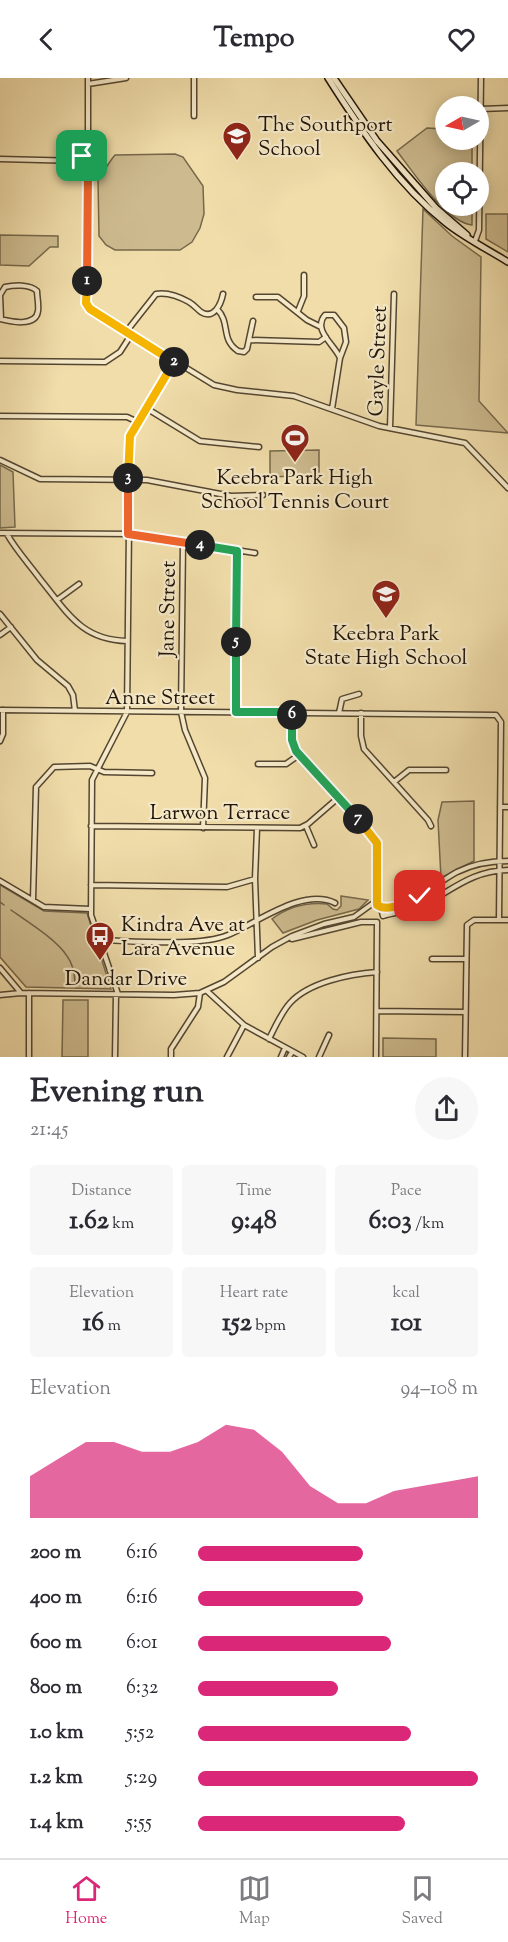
<!DOCTYPE html>
<meta charset="utf-8">
<style>
body{margin:0;font-family:"Sorts Mill Goudy",serif;background:#f7f7f7;color:#2b2b33;height:100vh;display:flex;flex-direction:column;font-size:22px;white-space:nowrap}
*{box-sizing:border-box;margin:0}
p{font-size:20px;color:#7c7c81}
.icon{flex:none;width:33px;height:33px;fill:none;stroke:currentColor;stroke-width:2;stroke-linecap:round;stroke-linejoin:round}
.map{position:relative;height:979px;overflow:hidden}
.panel{display:flex;flex-direction:column;background:#fff;flex:1}
.panel>*{flex:none}
.needle{width:39px;rotate:261deg}
.tools{position:absolute;left:435px;top:18px;display:grid;gap:12px}
.tools a{display:grid;place-items:center;width:54px;height:54px;border-radius:50%;background:#fff;box-shadow:0 3px 15px #0003;font-size:30px}
.pin{position:absolute;display:grid;place-items:center;width:51px;height:51px;color:#fff;margin:-26px;border-radius:12px;box-shadow:0 3px 9px #0006}
.km{position:absolute;width:30px;height:30px;margin:-15px;border-radius:50%;background:#222;color:#fff;font-size:16px;line-height:30px;text-align:center}
.round{display:grid;place-items:center;flex:none;width:63px;height:63px;border-radius:32px;background:#f7f7f7}
.summary{display:flex;align-items:center;justify-content:space-between;height:102px;padding:0 30px}
h1{font-size:33px;font-weight:700;line-height:45px}
.figures{display:grid;grid-template-columns:repeat(3,1fr);gap:9px;height:102px;padding:6px 30px}
.figures div{display:grid;align-content:center;border-radius:6px;background:#f7f7f7;text-align:center}
.figures b{font-size:26px;font-weight:700}
.figures small{font-size:16px;font-weight:400}
.figures p{font-size:16px}
.chart{height:168px;padding:12px 30px}
.chart p{display:flex;justify-content:space-between}
.chart svg{width:100%;height:108px;margin-top:6px;fill:#db2777;opacity:.7}
ul{padding:0 30px;list-style:none;font-size:20px}
li{display:grid;grid-template-columns:96px 72px 1fr;align-items:center;height:45px}
li i{height:15px;border-radius:8px;background:#db2777}
header{display:flex;justify-content:space-between;align-items:center;height:78px;padding:0 30px;background:#fff;font-size:27px;font-weight:700}
.dock{display:flex;justify-content:space-around;align-items:center;height:84px;border-top:2px solid #e1e1e2;background:#fff;font-size:16px;color:#7c7c81}
.dock a{display:grid;justify-items:center;gap:3px}
.dock .on{color:#db2777}
.map>svg:first-child{display:block}
.green{fill:#cdbb8f;stroke:#76684c;stroke-width:1.5}
.lines{fill:none;stroke-linecap:round;stroke-linejoin:round}
.stream{stroke:#726449;stroke-width:1.5}
.street-casing{stroke:#544631;stroke-width:7}
.secondary-casing{stroke:#201409;stroke-width:8}
.street{stroke:#f5e9c8;stroke-width:4}
.secondary{stroke:#f5e9c8;stroke-width:5}
.split-1-casing{stroke:#fff;stroke-width:12}
.split-2-casing{stroke:#fff;stroke-width:12}
.split-3-casing{stroke:#fff;stroke-width:12}
.split-4-casing{stroke:#fff;stroke-width:12}
.split-5-casing{stroke:#fff;stroke-width:12}
.split-6-casing{stroke:#fff;stroke-width:12}
.split-7-casing{stroke:#fff;stroke-width:12}
.split-8-casing{stroke:#fff;stroke-width:12}
.split-1{stroke:#f0652b;stroke-width:8}
.split-2{stroke:#f5b400;stroke-width:8}
.split-3{stroke:#f5b400;stroke-width:8}
.split-4{stroke:#f0652b;stroke-width:8}
.split-5{stroke:#22a559;stroke-width:8}
.split-6{stroke:#22a559;stroke-width:8}
.split-7{stroke:#22a559;stroke-width:8}
.split-8{stroke:#f5b400;stroke-width:8}
.labels{text-anchor:middle;stroke-width:4.5;stroke-linejoin:round;paint-order:stroke}
.poi-label{font-size:21px;fill:#201409;stroke:#f5e9c8;text-anchor:start}
.street-label{font-size:21px;fill:#201409;stroke:#f5e9c8}
</style>
<header><svg class="icon" aria-label="back" viewBox="0 0 24 24"><path d="M15 5l-7 7 7 7"/></svg>Tempo<svg class="icon" aria-label="heart" viewBox="0 0 24 24"><path d="M12 20l-8-8c-3-5 5-10 8-4 3-6 11-1 8 4z"/></svg></header>
<div class="map">
<svg width="508" height="979" viewBox="0 0 508 979">
<rect width="100%" height="100%" fill="#f0ddaa"/>
<filter id="stains"><feTurbulence type="fractalNoise" baseFrequency=".00333" numOctaves="4"/><feColorMatrix values="0 0 0 0 .2 0 0 0 0 .09 0 0 0 0 .02 0 0 0 .5 -.17"/></filter>
<radialGradient id="worn" r=".72"><stop offset=".6" stop-color="#630" stop-opacity="0"/><stop offset="1" stop-color="#630" stop-opacity=".3"/></radialGradient>
<path class="green" d="M427 50 445 51 446 62H472V94H446V128H472V147C446 144 413 94 397 73Z
M175 76 183 79 203 108 204 136 200 150 192 164 180 172H115L106 167 99 158 98 102C104 94 108 85 115 77Z
M423 131 452 158 481 179 479 323 508 355 416 347Z
M486 136H508V174L486 161Z
M0 157 58 158V169H50L29 188 0 187Z
M319 372V397L270 399V373Z
M0 387 13 394 15 449 0 450Z
M474 723V783L441 800 438 742 442 724Z
M0 807 44 833 87 835 111 911 26 909 0 879Z
M341 818 368 822 359 831 317 842 283 855 272 841C288 829 307 824 327 826L333 831 337 832 341 828Z
M63 922H88V979H62Z
M383 960 436 961V979H383Z"/>
<g class="lines">
<path class="stream" d="M0 824 4 827
M11 832C28 844 56 861 67 878 73 886 75 898 75 907"/>
<g class="street-casing">
<path id="street" d="M88 6 126 0
M481 31 508 30
M194 38V0
M88 74V0
M80 83a9 9 0 1 1 18 0a9 9 0 1 1-18 0Z
M0 81 81 83
M88 91 86 225 90 231 214 307 237 312 294 318 379 348 465 365 508 410
M475 163 479 152 481 0
M256 219H278L307 242 321 249
M217 231C231 245 220 261 238 273L244 274 247 271 253 243
M298 233 304 218V197
M0 241C11 244 36 249 38 233 39 227 37 219 37 213 30 206 14 207 5 209L0 217 1 241
M126 254 156 216C167 214 180 219 189 224 194 227 197 231 201 234 214 242 221 226 223 216
M250 262 319 264 326 259
M0 283 105 284 120 274 131 257
M146 330 200 363 259 369
M332 331 340 280 346 264 344 250 334 237H325C312 252 335 267 340 280
M0 338 127 339 138 344
M390 350 394 216
M0 382 40 401 147 402 231 418 263 417
M0 455 132 456 255 475
M7 456C16 472 29 486 40 501 67 534 81 562 127 563
M183 464 181 634 185 652 205 700 203 750
M57 522 79 506
M0 536 37 582 68 608 73 617 75 633
M0 557 11 549
M0 632 496 637 501 644 499 842
M236 634 237 473
M293 634 292 661 296 673 377 765V827
M339 635 342 621 359 616
M361 635V658L364 671 428 742 431 748
M0 663 3 656V632
M258 686H286L299 677
M394 704 409 692H446
M500 729H508
M91 748 300 750 308 746 338 720
M306 748 314 767
M257 750 255 801 258 880
M0 803 44 829 90 831
M91 807 227 809 255 801
M33 822 36 709 54 689 90 688 104 694 152 695
M381 830C411 830 433 807 457 794 473 786 491 783 508 783
M383 838C395 834 407 834 419 829 451 814 469 793 508 792
M292 861 361 844H377
M100 862C134 863 199 869 228 857 257 845 303 809 335 825
M432 881H466
M0 890 21 915
M207 913 244 947 303 979
M118 916 91 837 92 702 127 634 130 358 175 283
M0 917 21 915 174 917 200 915 224 904 272 869 292 858 324 846 354 839 372 826 381 830 383 838
M377 933 465 934
M269 961C275 949 281 935 290 925 309 904 350 896 377 894
M29 979V915
M115 979 116 916
M171 979V971L198 929 200 915
M227 979 244 947
M281 979 285 970
M289 979 292 974
M319 979 329 957
M376 979 377 844
M465 979 467 847 474 842H508"/>
</g>
<g class="secondary-casing">
<path id="secondary" d="M328 0C361 52 397 106 446 145 465 160 487 171 508 184
M334 0 377 63 436 130 467 157"/>
</g>
<use href="#street" class="street"/>
<use href="#secondary" class="secondary"/>
</g>
<g class="lines">
<g class="split-1-casing">
<path id="split-1" d="M82 78 81 86 88 91 87 203"/>
</g>
<g class="split-2-casing">
<path id="split-2" d="M87 203 86 225 90 231 174 284"/>
</g>
<g class="split-3-casing">
<path id="split-3" d="M128 400 130 358 174 284"/>
</g>
<g class="split-4-casing">
<path id="split-4" d="M128 400V456L200 467"/>
</g>
<g class="split-5-casing">
<path id="split-5" d="M200 467 237 473 236 564"/>
</g>
<g class="split-6-casing">
<path id="split-6" d="M236 564V634H292V637"/>
</g>
<g class="split-7-casing">
<path id="split-7" d="M292 637V662L296 673 358 741"/>
</g>
<g class="split-8-casing">
<path id="split-8" d="M358 741 377 765V827C388 835 408 824 420 818"/>
</g>
<use href="#split-1" class="split-1"/>
<use href="#split-2" class="split-2"/>
<use href="#split-3" class="split-3"/>
<use href="#split-4" class="split-4"/>
<use href="#split-5" class="split-5"/>
<use href="#split-6" class="split-6"/>
<use href="#split-7" class="split-7"/>
<use href="#split-8" class="split-8"/>
</g>
<defs>
<g id="school-pin" transform="scale(1.5)"><path d="M0 17L-7.5 6A9.5 9.5 0 1 1 7.5 6Z" fill="#8f2418" stroke="#f5e9c8"/><path d="M0-5L7-2L0 1L-7-2ZM-4 1L0 2.5L4 1V4Q0 6-4 4Z" fill="#fff"/></g>
<g id="stadium-pin" transform="scale(1.5)"><path d="M0 17L-7.5 6A9.5 9.5 0 1 1 7.5 6Z" fill="#8f2418" stroke="#f5e9c8"/><path d="M0-5a6.5 5 0 1 0 0 10a6.5 5 0 1 0 0-10ZM-3.5-1.8h7v3.6h-7Z" fill="#fff"/></g>
<g id="bus-pin" transform="scale(1.5)"><path d="M0 17L-7.5 6A9.5 9.5 0 1 1 7.5 6Z" fill="#8f2418" stroke="#f5e9c8"/><path d="M-5-6H5V4H4V6H2V4H-2V6H-4V4H-5ZM-3.5-4V0h7V-4ZM-3.5 1.2v1.5H-2V1.2ZM2 1.2v1.5H3.5V1.2Z" fill="#fff"/></g>
</defs>
<g fill-rule="evenodd">
<use href="#school-pin" x="237" y="58"/>
<use href="#stadium-pin" x="295" y="360"/>
<use href="#school-pin" x="386" y="516"/>
<use href="#bus-pin" x="100" y="858"/>
</g>
<g class="labels">
<g class="poi-label">
<text x="258" y="53">The Southport<tspan x="258" dy="24">School</tspan></text>
<text x="295" y="406" text-anchor="middle">Keebra Park High<tspan x="295" dy="24">School Tennis Court</tspan></text>
<text x="386" y="562" text-anchor="middle">Keebra Park<tspan x="386" dy="24">State High School</tspan></text>
<text x="121" y="853">Kindra Ave at<tspan x="121" dy="24">Lara Avenue</tspan></text>
</g>
<g class="street-label">
<text transform="translate(377 283) rotate(-88)" y="7">Gayle Street</text>
<text transform="translate(167 531) rotate(-89)" y="7">Jane Street</text>
<text x="160" y="626">Anne Street</text>
<text x="220" y="741">Larwon Terrace</text>
<text x="126" y="907">Dandar Drive</text>
</g>
</g>
<rect width="100%" height="100%" filter="url(#stains)"/>
<rect width="100%" height="100%" fill="url(#worn)"/>
</svg>
<div class="tools">
<a><svg class="needle" viewBox="-14 -14 28 28"><path d="M0-13l5 13h-10z" fill="#e53935"/><path d="M0 13l5-13h-10z" fill="#7c7c81"/></svg></a>
<a><svg class="icon" aria-label="locate" viewBox="0 0 24 24"><circle cx="12" cy="12" r="6"/><path d="M12 2v4M12 18v4M2 12h4M18 12h4"/></svg></a>
</div>
<div class="pin" style="left:82px;top:78px;background:#1e9e55"><svg class="icon" aria-label="arrive" viewBox="0 0 24 24"><path d="M6 21V4h12l-3 4 3 4H6"/></svg></div>
<div class="pin" style="left:420px;top:818px;background:#d93025"><svg class="icon" aria-label="check" viewBox="0 0 24 24"><path d="M5 12l5 5 9-10"/></svg></div>
<b class="km" style="left:87px;top:203px">1</b>
<b class="km" style="left:174px;top:284px">2</b>
<b class="km" style="left:128px;top:400px">3</b>
<b class="km" style="left:200px;top:467px">4</b>
<b class="km" style="left:236px;top:564px">5</b>
<b class="km" style="left:292px;top:637px">6</b>
<b class="km" style="left:358px;top:741px">7</b>
</div>
<section class="panel">
<div class="summary"><div><h1>Evening run</h1><p>21:45</p></div><a class="round"><svg class="icon" aria-label="share" viewBox="0 0 24 24"><path d="M12 15V3M7 8l5-5 5 5M5 13v7h14v-7"/></svg></a></div>
<div class="figures">
<div><p>Distance</p><b>1.62<small> km</small></b></div>
<div><p>Time</p><b>9:48</b></div>
<div><p>Pace</p><b>6:03<small> /km</small></b></div>
</div>
<div class="figures">
<div><p>Elevation</p><b>16<small> m</small></b></div>
<div><p>Heart rate</p><b>152<small> bpm</small></b></div>
<div><p>kcal</p><b>101</b></div>
</div>
<div class="chart"><p><span>Elevation</span>94–108 m</p>
<svg viewBox="0 0 160 44" preserveAspectRatio="none"><path d="M0 44V27L10 20L20 13L30 13L40 17L50 17L60 13L70 6L80 8L90 17L100 31L110 38L120 38L130 33L140 31L150 29L160 27V44z"/></svg>
</div>
<ul>
<li><b>200 m</b>6:16<i style="width:59%"></i></li>
<li><b>400 m</b>6:16<i style="width:59%"></i></li>
<li><b>600 m</b>6:01<i style="width:69%"></i></li>
<li><b>800 m</b>6:32<i style="width:50%"></i></li>
<li><b>1.0 km</b>5:52<i style="width:76%"></i></li>
<li><b>1.2 km</b>5:29<i style="width:100%"></i></li>
<li><b>1.4 km</b>5:55<i style="width:74%"></i></li>
</ul>
</section>
<nav class="dock">
<a class="on"><svg class="icon" aria-label="home" viewBox="0 0 24 24"><path d="M3 11l9-7 9 7M6 9v11h12V9"/></svg>Home</a>
<a><svg class="icon" aria-label="map" viewBox="0 0 24 24"><path d="M3 6l6-2 6 2 6-2v14l-6 2-6-2-6 2zM9 4v14M15 6v14"/></svg>Map</a>
<a><svg class="icon" aria-label="saved" viewBox="0 0 24 24"><path d="M7 4h10v16l-5-4-5 4z"/></svg>Saved</a>
</nav>
